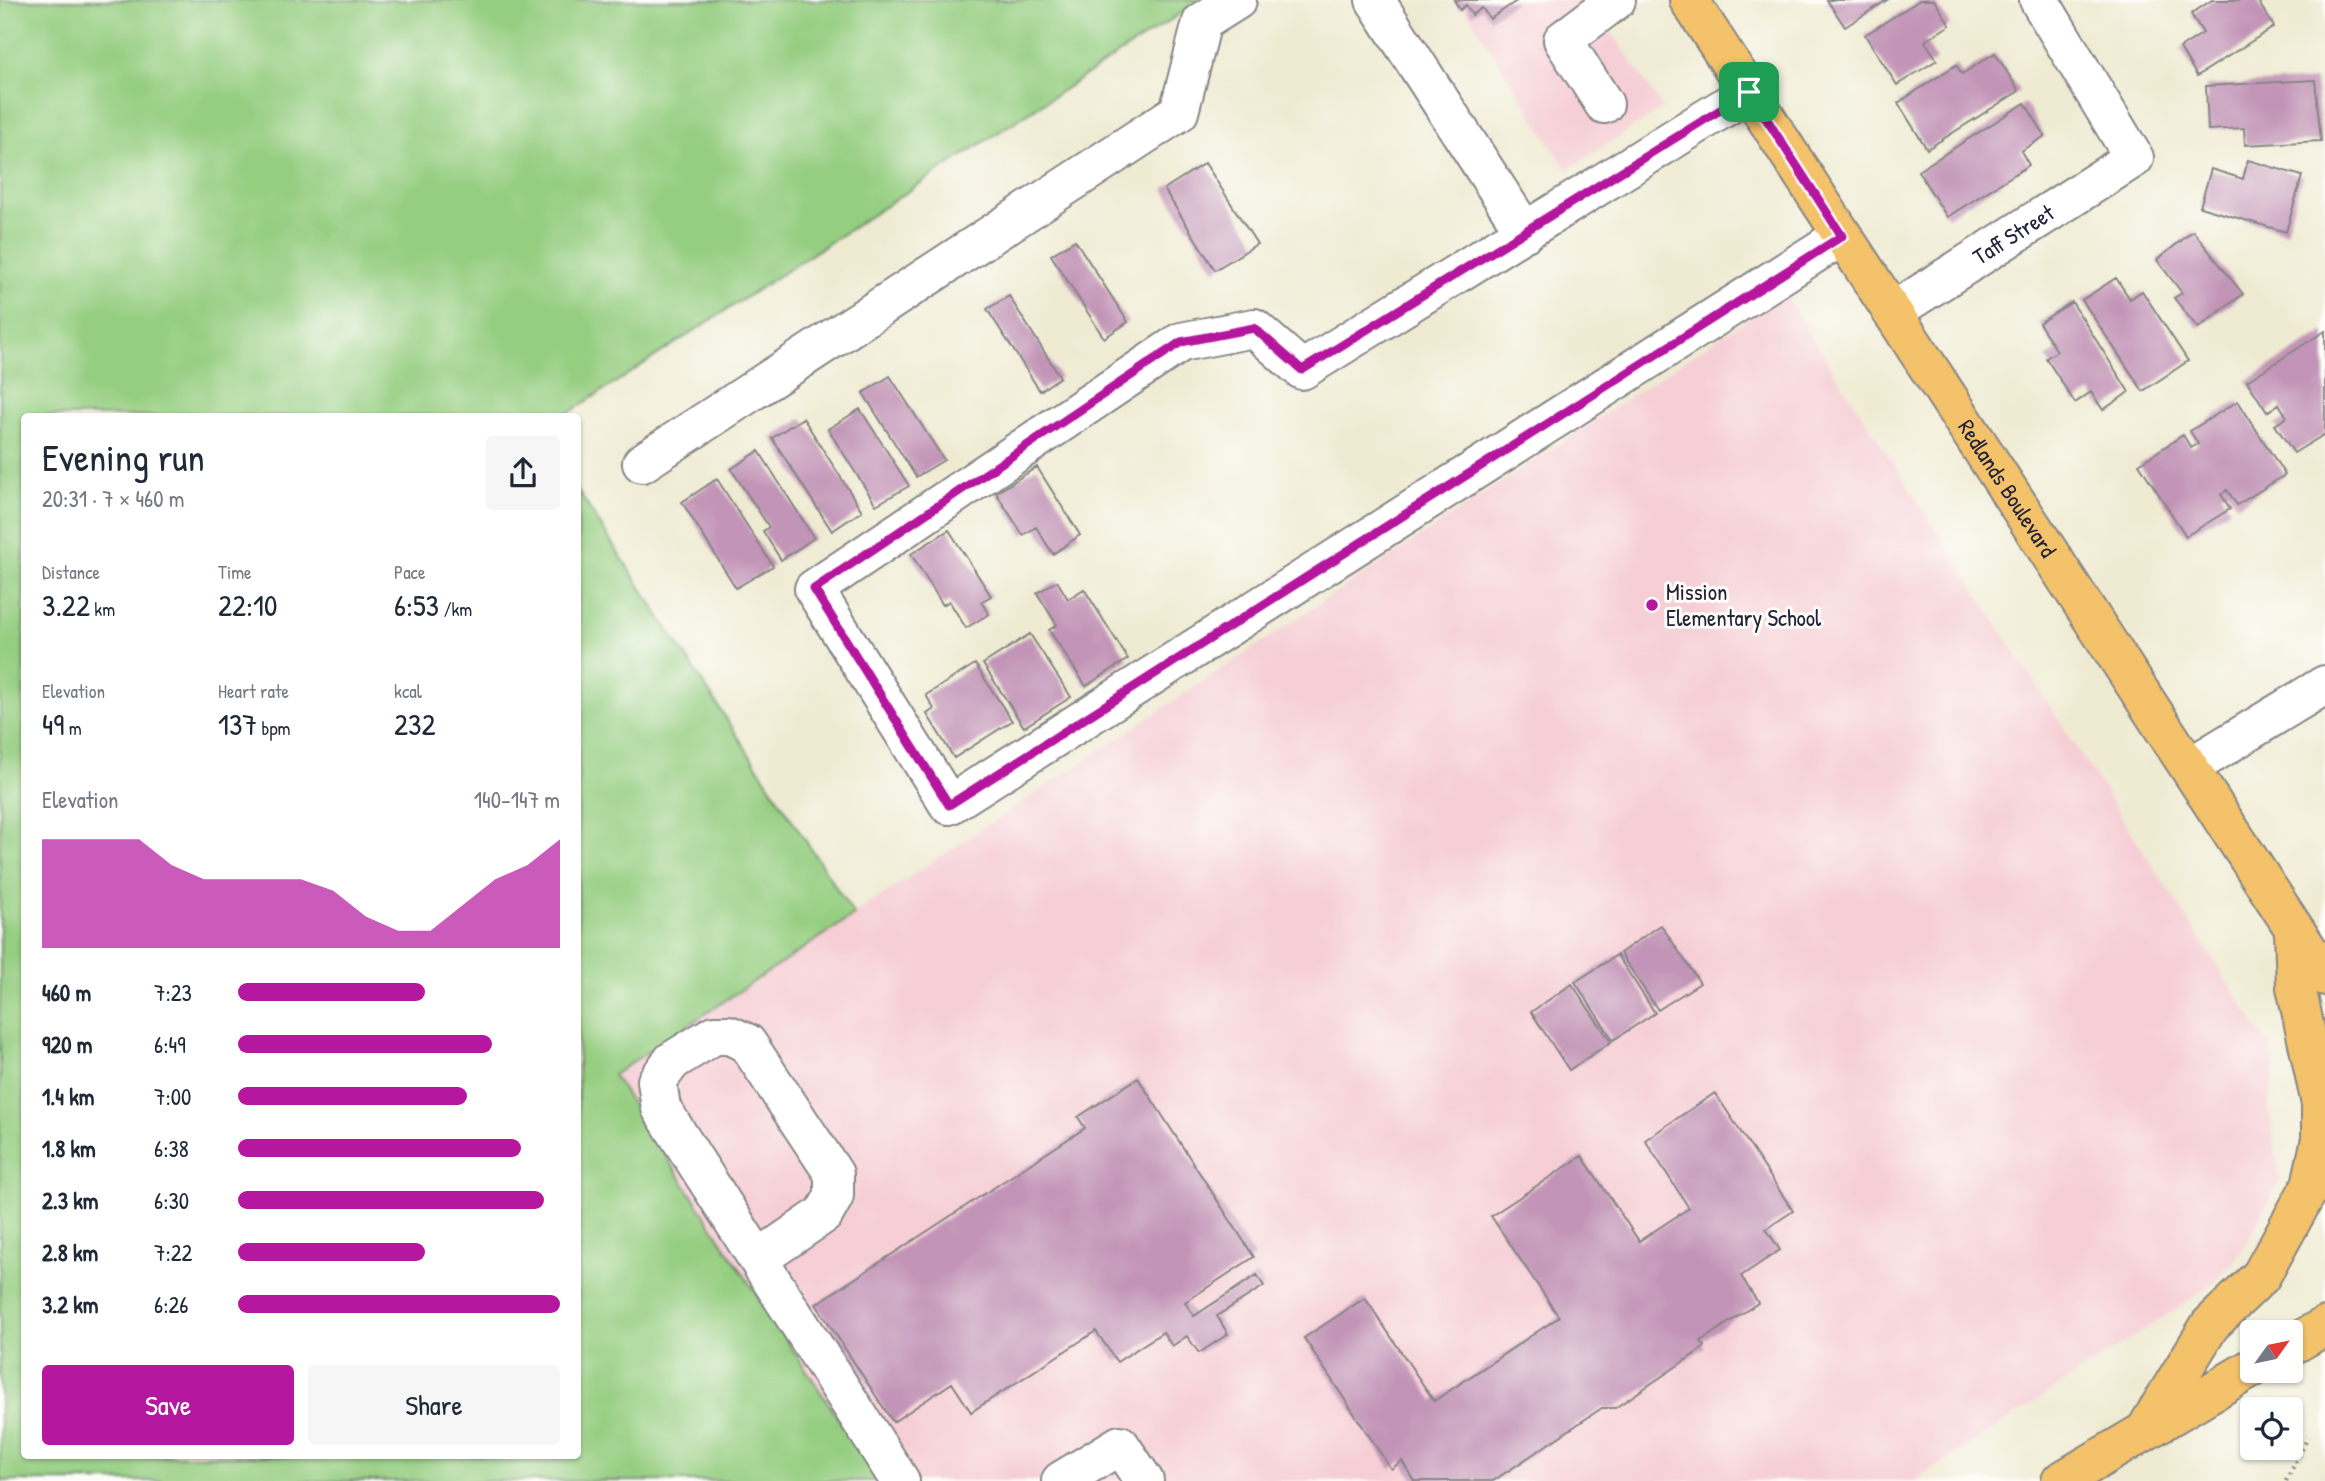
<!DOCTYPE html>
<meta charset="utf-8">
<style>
body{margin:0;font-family:"Patrick Hand",sans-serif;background:#f6f6f7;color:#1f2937;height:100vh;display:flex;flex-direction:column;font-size:26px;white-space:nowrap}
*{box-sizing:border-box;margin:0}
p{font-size:23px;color:#747a83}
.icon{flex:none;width:38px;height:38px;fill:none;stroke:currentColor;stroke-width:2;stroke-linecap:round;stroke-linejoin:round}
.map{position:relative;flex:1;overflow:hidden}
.side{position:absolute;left:21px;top:413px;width:560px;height:1046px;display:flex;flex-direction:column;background:#fff;border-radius:7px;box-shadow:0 2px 5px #0004}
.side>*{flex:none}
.needle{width:46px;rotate:57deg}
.buttons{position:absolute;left:2240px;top:1320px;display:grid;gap:14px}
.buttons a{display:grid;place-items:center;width:63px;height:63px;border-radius:7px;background:#fff;box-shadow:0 2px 5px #0004;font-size:35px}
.pin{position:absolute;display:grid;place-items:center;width:60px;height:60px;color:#fff;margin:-30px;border-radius:14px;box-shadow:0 4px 10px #0006}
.round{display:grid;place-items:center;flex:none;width:74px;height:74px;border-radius:7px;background:#f6f6f7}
.summary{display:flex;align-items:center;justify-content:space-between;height:119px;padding:0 21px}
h1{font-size:38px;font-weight:600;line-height:52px}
.figures{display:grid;grid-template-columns:repeat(3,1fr);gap:10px;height:119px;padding:7px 21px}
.figures div{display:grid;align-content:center}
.figures b{font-size:30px;font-weight:600}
.figures small{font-size:19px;font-weight:400}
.figures p{font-size:19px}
.chart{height:196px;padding:14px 21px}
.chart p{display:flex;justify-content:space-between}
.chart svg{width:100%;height:126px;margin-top:7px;fill:#b5179e;opacity:.7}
.action{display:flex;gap:14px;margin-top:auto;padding:14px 21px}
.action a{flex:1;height:80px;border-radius:7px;background:#b5179e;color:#fff;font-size:28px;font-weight:600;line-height:80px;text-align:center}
.action a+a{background:#f6f6f7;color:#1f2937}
ul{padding:0 21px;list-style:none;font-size:23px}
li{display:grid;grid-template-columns:112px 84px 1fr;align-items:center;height:52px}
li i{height:18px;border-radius:9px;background:#b5179e}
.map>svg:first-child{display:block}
.built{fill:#f6cfd6}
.green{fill:#95ce81;stroke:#5c785e;stroke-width:2}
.building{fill:#c294b7}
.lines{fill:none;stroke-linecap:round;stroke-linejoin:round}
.minor-casing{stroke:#888687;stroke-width:42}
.major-casing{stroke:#888687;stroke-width:42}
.path{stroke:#888687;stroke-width:4.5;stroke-dasharray:2 5;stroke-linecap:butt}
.minor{stroke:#fff;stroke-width:38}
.major{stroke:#f3c26a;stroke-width:38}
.route-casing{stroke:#fff;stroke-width:14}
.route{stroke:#b5179e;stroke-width:9}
.poi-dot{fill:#b5179e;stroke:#fdfcf7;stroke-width:2.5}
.labels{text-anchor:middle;stroke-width:6;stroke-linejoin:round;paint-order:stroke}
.street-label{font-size:23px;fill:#22223b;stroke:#fdfcf7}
.poi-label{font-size:23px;fill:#22223b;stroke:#fdfcf7;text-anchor:start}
</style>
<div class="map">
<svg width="2325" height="1481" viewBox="0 0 2325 1481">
<rect width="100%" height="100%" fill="#fdfcf7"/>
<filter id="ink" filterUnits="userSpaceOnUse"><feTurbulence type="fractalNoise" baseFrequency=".0143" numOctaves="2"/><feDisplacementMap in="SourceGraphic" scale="14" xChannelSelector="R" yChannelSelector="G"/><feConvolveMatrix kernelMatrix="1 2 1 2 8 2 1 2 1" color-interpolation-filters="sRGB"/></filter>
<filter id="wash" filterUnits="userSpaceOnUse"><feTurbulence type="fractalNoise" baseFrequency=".00686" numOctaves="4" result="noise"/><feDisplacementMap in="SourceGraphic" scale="28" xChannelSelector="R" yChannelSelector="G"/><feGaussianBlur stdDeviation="1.57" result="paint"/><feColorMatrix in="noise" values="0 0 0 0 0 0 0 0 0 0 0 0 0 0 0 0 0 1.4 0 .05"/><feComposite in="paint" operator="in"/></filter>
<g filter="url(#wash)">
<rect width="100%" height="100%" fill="#efebd3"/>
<path class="built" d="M1459 0H1590L1663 108 1567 170Z
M1784 294 2271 1049 2275 1065 2269 1108 2280 1180 2240 1254 2212 1285 1915 1481H879L613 1075Z"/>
<path class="green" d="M0 0H1201L564 416H24V1456H578V491L854 915 613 1075 879 1481H0Z"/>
<g id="blocks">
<path class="building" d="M1454 0H1518L1490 19 1482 8 1472 15 1466 5 1460 10Z
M1827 0H1887L1845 27Z
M1920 0H1934L1950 25 1925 41 1937 60 1897 85 1865 35Z
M2212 0H2257L2274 27 2197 76 2180 48 2203 33 2191 14Z
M1995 53 2019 91 1927 149 1898 103 1956 65 1962 74Z
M2315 80 2321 141 2245 145 2244 128 2208 130 2206 86Z
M2025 103 2045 136 2021 151 2029 165 1947 217 1918 171Z
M2248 160 2302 176 2286 232 2200 207 2211 169 2243 179Z
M1205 163 1257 244 1215 270 1164 189Z
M2193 231 2243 294 2198 328 2174 298 2182 293 2157 260Z
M1075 240 1128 322 1104 338 1051 255Z
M2116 278 2130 299 2142 291 2188 361 2143 391 2082 300Z
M1009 296 1060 377 1040 391 987 309Z
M2072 302 2129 392 2103 410 2091 392 2075 403 2046 358 2057 351 2039 323Z
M2325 331V434L2294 453 2275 425 2287 417 2279 404 2267 412 2247 381Z
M890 376 944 460 916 477 863 393Z
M2238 401 2285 475 2237 505 2227 490 2221 494 2230 509 2186 536 2139 464 2183 435 2191 448 2198 444 2190 431Z
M860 409 909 486 876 505 828 429Z
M803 418 862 511 832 531 772 438Z
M759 451 814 538 781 560 763 531 769 527 731 469Z
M1037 467 1080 535 1053 554 1036 527 1023 535 996 493Z
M717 479 773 566 736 588 682 502Z
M949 530 991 596 981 602 989 614 966 628 949 601 943 605 911 554Z
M1057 581 1068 599 1084 589 1128 659 1086 686 1049 630 1057 625 1037 593Z
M1030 634 1071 697 1024 727 983 664Z
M975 664 1012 721 954 758 927 714 934 709 926 695Z
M1661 925 1700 983 1658 1010 1620 953Z
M1617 955 1655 1013 1613 1040 1575 982Z
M1572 984 1611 1042 1569 1070 1531 1012Z
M1138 1078 1254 1257 1185 1302 1194 1316 1257 1275 1264 1286 1217 1316 1228 1334 1199 1353 1187 1336 1172 1346 1163 1332 1117 1362 1096 1331 971 1412 952 1383 893 1422 816 1304 1085 1128 1078 1117Z
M1715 1093 1793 1211 1766 1229 1780 1250 1741 1276 1758 1303 1701 1341 1705 1347 1615 1408H1602L1493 1481H1414L1402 1461 1391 1469 1304 1338 1365 1298 1434 1401 1559 1317 1491 1216 1582 1156 1639 1241 1689 1208 1645 1140Z"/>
</g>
</g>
<g filter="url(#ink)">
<use href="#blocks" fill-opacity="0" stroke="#888687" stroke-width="2"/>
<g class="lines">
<g class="minor-casing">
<g id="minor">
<path d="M1375 0 1525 232"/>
<path d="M1749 92 1302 370 1254 328 1181 342 814 589 949 805 1842 236"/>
<path d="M1604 104 1563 40 1616 0"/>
<path id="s1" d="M1892 312 2134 158 2039 0"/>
<path d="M642 463 1179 112 1202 22 1237 0"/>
<path d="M2190 767 2325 685"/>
<path d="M758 1259 824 1214 834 1196V1174L747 1043 729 1035H714L672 1061 657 1081 661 1108 900 1481"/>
<path d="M1061 1481 1120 1445 1144 1481"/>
</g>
</g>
<g class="major-casing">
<g id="major">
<path id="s2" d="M1689 0 2325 976"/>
<path d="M2291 1346 2325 1326"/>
<path d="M2147 1428 2210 1325 2261 1276 2311 1185 2321 1139V1104L2296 987 2294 931"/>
<path d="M2061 1481 2252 1368"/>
</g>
</g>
<path class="path" d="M2286 1481 2308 1437"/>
<use href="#minor" class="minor"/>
<use href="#major" class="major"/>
</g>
</g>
<g class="lines" filter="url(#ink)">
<g class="route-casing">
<path id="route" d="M1749 92 1842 236 949 805 814 589 1181 342 1254 328 1302 370Z"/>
</g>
<use href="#route" class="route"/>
</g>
<circle class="poi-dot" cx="1652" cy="605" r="7"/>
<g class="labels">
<g class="street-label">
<text dy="8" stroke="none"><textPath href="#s1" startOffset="144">Taff Street</textPath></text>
<text dy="8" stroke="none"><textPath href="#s2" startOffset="583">Redlands Boulevard</textPath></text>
</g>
<g class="poi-label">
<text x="1666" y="600">Mission<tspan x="1666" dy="26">Elementary School</tspan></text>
</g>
</g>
</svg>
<div class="buttons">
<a><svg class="needle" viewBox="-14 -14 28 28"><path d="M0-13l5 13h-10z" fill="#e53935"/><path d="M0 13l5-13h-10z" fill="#747a83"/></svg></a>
<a><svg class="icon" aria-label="locate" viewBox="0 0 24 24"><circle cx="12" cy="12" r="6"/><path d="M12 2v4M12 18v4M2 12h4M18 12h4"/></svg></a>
</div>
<div class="pin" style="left:1749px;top:92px;background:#1e9e55"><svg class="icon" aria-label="arrive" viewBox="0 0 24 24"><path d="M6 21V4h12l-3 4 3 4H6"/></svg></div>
<section class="side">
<div class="summary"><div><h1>Evening run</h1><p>20:31 · 7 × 460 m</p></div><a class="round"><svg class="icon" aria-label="share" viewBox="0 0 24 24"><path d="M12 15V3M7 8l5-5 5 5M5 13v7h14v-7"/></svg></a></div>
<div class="figures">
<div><p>Distance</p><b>3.22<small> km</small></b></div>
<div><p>Time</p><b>22:10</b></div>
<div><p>Pace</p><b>6:53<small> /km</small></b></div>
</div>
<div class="figures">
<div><p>Elevation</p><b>49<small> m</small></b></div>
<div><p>Heart rate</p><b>137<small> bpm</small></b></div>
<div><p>kcal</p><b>232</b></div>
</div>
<div class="chart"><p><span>Elevation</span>140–147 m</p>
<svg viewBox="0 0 160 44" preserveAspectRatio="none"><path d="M0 44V6L10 6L20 6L30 6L40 15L50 20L60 20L70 20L80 20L90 24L100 33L110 38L120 38L130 29L140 20L150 15L160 6V44z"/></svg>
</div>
<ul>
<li><b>460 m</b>7:23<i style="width:58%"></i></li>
<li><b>920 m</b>6:49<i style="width:79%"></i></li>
<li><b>1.4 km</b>7:00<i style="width:71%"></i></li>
<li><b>1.8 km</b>6:38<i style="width:88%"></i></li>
<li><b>2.3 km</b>6:30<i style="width:95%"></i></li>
<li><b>2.8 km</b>7:22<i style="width:58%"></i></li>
<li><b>3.2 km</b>6:26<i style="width:100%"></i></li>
</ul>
<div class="action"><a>Save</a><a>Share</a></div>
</section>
</div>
